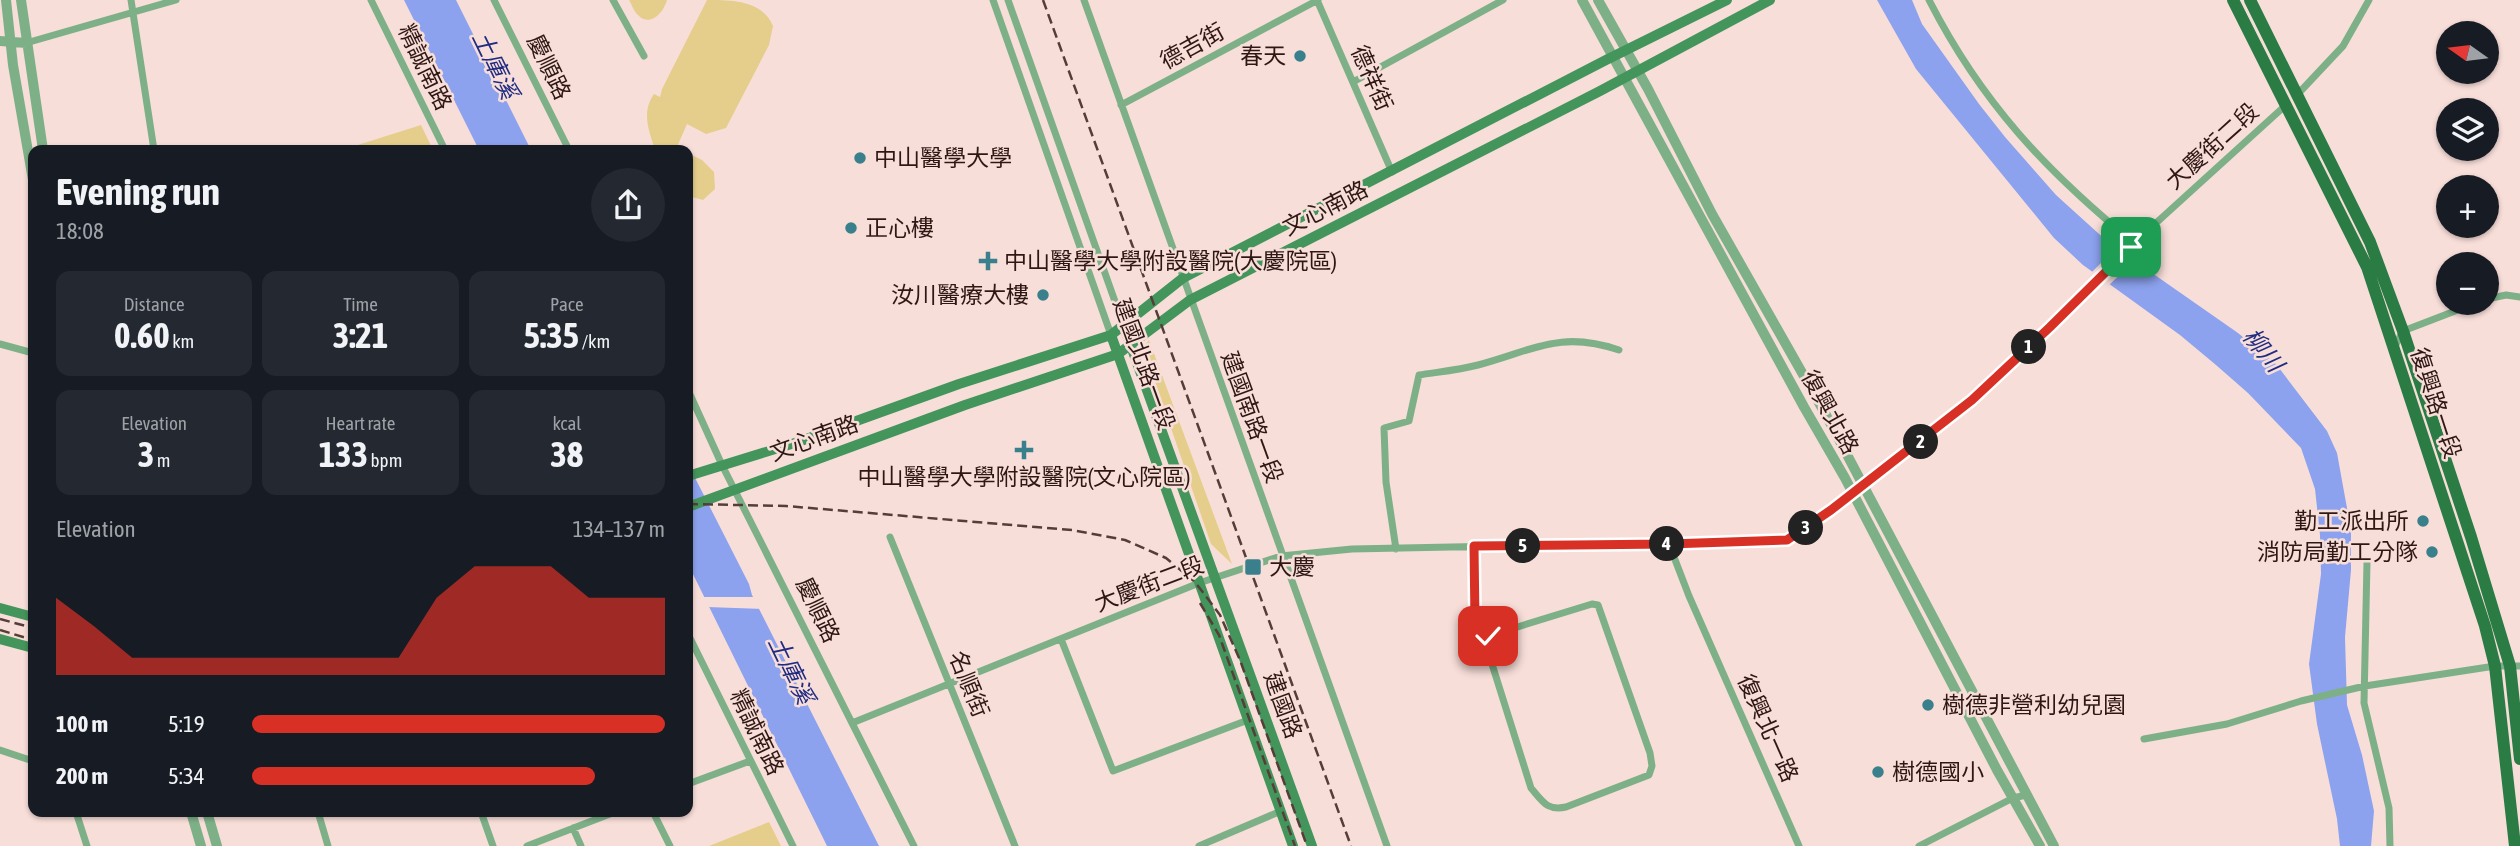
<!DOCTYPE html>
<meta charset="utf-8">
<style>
body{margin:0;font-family:"Asap Condensed","Noto Sans TC",sans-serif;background:#242831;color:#f1f3f6;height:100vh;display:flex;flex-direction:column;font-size:26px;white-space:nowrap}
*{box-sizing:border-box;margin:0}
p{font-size:23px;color:#9ea1a6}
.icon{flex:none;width:38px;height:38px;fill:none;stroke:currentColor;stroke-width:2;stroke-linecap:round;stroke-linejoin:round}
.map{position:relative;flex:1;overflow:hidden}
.side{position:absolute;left:28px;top:145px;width:665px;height:672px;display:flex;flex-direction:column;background:#171b24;border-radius:14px;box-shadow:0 2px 5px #0004}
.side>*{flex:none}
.needle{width:46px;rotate:284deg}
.controls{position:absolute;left:2436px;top:21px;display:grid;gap:14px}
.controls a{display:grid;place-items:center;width:63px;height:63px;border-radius:50%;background:#171b24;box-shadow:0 2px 5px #0004;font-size:35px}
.pin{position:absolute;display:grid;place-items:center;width:60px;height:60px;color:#fff;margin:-30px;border-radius:14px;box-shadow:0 4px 10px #0006}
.km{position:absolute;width:35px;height:35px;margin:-18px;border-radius:50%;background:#222;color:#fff;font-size:19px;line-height:35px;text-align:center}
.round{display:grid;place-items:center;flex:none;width:74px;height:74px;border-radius:37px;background:#242831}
.head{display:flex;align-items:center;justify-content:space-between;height:119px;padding:0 28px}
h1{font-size:38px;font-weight:700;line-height:52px}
.figures{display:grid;grid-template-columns:repeat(3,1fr);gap:10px;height:119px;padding:7px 28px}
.figures div{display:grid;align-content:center;border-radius:14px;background:#242831;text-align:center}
.figures b{font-size:35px;font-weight:700}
.figures small{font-size:19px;font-weight:400}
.figures p{font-size:19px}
.chart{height:196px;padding:14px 28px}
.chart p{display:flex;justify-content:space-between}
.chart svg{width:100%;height:126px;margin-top:7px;fill:#d93025;opacity:.7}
ul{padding:0 28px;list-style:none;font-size:23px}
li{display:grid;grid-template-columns:112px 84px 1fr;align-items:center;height:52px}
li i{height:18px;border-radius:9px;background:#d93025}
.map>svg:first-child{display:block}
.green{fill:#e5ce8c}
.water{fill:#8ca2ee}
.pier{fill:#f8ded9}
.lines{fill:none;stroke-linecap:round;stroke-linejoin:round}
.minor{stroke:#7eb088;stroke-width:7}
.tertiary{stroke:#7eb088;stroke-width:10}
.secondary{stroke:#44955b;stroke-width:10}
.primary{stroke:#2a7c44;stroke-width:12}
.rail{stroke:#553e39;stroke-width:2.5;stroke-dasharray:10 5;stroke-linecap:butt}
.route-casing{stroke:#fff;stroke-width:14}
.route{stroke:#d93025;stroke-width:9}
.poi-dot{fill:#3a808c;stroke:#f8ded9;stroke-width:2.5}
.labels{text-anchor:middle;stroke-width:5;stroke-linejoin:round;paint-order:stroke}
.street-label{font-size:23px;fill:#2f1814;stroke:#f8ded9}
.poi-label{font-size:23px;fill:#2f1814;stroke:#f8ded9;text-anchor:start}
.water-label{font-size:24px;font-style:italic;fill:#202c82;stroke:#f8ded9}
</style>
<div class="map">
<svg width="2520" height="846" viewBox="0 0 2520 846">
<rect width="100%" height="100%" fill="#f8ded9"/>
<path class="green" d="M629 0H667C664 12 650 28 638 15 634 12 632 5 629 0Z
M707 0C732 0 762 0 773 26L769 45 726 128 706 134 687 124 677 147 683 150H655C649 130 641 113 654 94L660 97 662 89Z
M421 125 433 150H342Z
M688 153 702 160 714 172 715 189 703 200 688 196Z
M1149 340 1232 564 1211 544 1143 347Z
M769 822 781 846H709Z"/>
<path class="water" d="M404 0H456L531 150H479Z
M1877 0H1912L1922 24 1979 104 2005 137 2056 195 2109 243 2238 333 2276 364 2327 431 2337 453 2351 530V570L2345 637 2347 705 2362 755 2374 811 2371 846H2340L2337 819 2317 724 2309 664 2321 574 2320 535 2315 489 2301 448 2248 393 2216 365 2180 335 2083 265 2054 238 1916 69Z
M688 464 749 584 752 595 879 846H827L688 564Z"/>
<path class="pier" d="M2118 246 2137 258 2107 287 2092 272Z
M700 597H757L764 609 707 607 706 609Z"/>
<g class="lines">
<path class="minor" d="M131 0 154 150
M371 0 445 150
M494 0 569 150
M613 0 644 56
M993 0 1111 335
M1008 0 1123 324
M1084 0 1387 846
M1317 0 1392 172
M1929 0C1981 102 2046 171 2134 243
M26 43 176 0
M1353 82 1503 0
M2296 96 2343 46 2369 0
M1121 105 1318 0
M2487 299 2506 295 2520 297
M0 344 33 353
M2395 346 2403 331 2476 303
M688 390 722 465 914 846
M890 537 1015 846
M1669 544 1689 596 1799 846
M1474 546 1475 622 1488 636 1592 604 1598 605 1650 753 1652 766 1649 775 1566 807C1547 811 1543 802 1531 788L1486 645 1488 636
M1396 549 1386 482 1384 428 1409 421 1419 375C1438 372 1459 370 1478 365 1534 350 1560 330 1619 350
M2367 562 2364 703 2389 808 2390 846
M688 634 793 846
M1061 639 1113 771 1248 720
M852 723 1199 583 1281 556 1352 549 1787 540 1831 510 1972 400 2051 327 2134 243 2287 104
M2144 739 2227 724 2301 701 2365 686 2495 666H2520
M0 750 33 761
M688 784 750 761
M76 812 87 846
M318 812 328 846
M481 812 493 846
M653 812 670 846
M573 828 581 846
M527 846 615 812
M1199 846 1281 811
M1919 846 2013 798 2026 795"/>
<path class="tertiary" d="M6 0 13 65 33 180
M21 0 43 150
M1582 0 1804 407 1845 478 1997 770 2040 846
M1598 0 1648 89 1712 214 1826 415 2054 846
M0 41 26 43
M191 812 201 846
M207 812 217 846"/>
<path class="secondary" d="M1123 324 1312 846
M1111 335 1293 846
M688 476 798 442 959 384 1111 335 1183 278 1606 60 1727 0
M688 507 965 405 1118 354 1190 300 1600 91 1770 0
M0 608 33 617
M0 639 33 648"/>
<path class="primary" d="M2233 0 2367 267 2485 626 2495 666 2515 846
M2250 0 2370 242 2403 331 2471 537 2510 666 2520 759"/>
<path class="rail" d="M1043 0 1351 846
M688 504 786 506 1072 530 1125 540 1166 558 1195 582 1220 615 1240 660 1307 846
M1200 603 1219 635 1295 846
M0 619 33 628
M0 630 33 640"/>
</g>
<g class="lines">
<g class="route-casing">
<path id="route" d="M1488 636 1475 622 1474 546 1669 544 1787 540 1831 510 1972 400 2050 327 2131 247"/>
</g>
<use href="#route" class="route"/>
</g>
<g class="poi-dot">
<circle cx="1300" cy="56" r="7"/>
<circle cx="860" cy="158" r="7"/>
<circle cx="851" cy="228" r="7"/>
<path d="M984.5 250.5h7v7h7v7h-7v7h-7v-7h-7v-7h7z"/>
<circle cx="1043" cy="295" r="7"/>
<path d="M1020.5 439.5h7v7h7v7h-7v7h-7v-7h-7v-7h7z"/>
<circle cx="2423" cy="521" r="7"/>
<circle cx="2432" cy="552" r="7"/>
<rect x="1244" y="558" width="18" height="18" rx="3.5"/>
<circle cx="1928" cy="705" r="7"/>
<circle cx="1878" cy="772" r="7"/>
</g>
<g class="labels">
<g class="street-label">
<text transform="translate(1192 46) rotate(-29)" y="8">德吉街</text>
<text transform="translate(425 67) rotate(64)" y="8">精誠南路</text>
<text transform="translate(549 67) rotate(64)" y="8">慶順路</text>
<text transform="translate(1372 78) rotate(66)" y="8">德祥街</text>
<text transform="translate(2212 146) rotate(-42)" y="8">大慶街二段</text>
<text transform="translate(1325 208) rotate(-27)" y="8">文心南路</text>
<text transform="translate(1144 364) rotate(70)" y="8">建國北路一段</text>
<text transform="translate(2436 403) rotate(72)" y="8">復興路一段</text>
<text transform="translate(1830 412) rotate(61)" y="8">復興北路</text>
<text transform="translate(1252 417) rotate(70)" y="8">建國南路一段</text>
<text transform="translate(814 438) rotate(-20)" y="8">文心南路</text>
<text transform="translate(1149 584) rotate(-21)" y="8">大慶街二段</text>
<text transform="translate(818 610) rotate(64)" y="8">慶順路</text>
<text transform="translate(969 684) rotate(68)" y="8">名順街</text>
<text transform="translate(1283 705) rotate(70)" y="8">建國路</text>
<text transform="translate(1768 728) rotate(66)" y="8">復興北一路</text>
<text transform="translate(757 732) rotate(64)" y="8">精誠南路</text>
</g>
<g class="poi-label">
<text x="1286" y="64" text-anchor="end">春天</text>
<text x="874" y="166">中山醫學大學</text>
<text x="865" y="236">正心樓</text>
<text x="1004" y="269">中山醫學大學附設醫院(大慶院區)</text>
<text x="1029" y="303" text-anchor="end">汝川醫療大樓</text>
<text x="1024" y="485" text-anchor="middle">中山醫學大學附設醫院(文心院區)</text>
<text x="2409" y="529" text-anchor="end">勤工派出所</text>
<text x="2418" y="560" text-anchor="end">消防局勤工分隊</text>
<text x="1269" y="575">大慶</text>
<text x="1942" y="713">樹德非營利幼兒園</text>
<text x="1892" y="780">樹德國小</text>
</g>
<g class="water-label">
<text transform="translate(495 65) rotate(64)" y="8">土庫溪</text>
<text transform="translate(2263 350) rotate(51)" y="8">柳川</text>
<text transform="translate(791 670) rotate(64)" y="8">土庫溪</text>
</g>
</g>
</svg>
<div class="controls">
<a><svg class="needle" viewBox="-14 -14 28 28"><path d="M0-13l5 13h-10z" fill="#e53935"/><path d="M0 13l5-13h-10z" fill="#9ea1a6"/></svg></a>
<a><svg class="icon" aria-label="layers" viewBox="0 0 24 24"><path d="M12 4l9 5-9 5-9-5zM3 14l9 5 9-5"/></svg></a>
<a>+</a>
<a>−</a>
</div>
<div class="pin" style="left:2131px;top:247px;background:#1e9e55"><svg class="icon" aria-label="arrive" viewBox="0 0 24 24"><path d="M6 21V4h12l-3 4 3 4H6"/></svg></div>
<div class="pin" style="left:1488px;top:636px;background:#d93025"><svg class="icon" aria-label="check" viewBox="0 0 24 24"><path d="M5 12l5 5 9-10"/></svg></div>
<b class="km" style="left:2029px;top:347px">1</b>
<b class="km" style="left:1921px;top:442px">2</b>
<b class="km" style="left:1806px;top:528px">3</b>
<b class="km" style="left:1667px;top:544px">4</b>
<b class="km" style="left:1523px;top:546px">5</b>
<section class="side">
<div class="head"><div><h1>Evening run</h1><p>18:08</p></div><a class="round"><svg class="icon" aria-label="share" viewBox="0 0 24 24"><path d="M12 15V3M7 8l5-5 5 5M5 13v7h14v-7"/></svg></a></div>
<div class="figures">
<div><p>Distance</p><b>0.60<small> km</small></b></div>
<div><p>Time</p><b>3:21</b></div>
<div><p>Pace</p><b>5:35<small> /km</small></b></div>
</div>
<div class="figures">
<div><p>Elevation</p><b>3<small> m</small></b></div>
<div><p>Heart rate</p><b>133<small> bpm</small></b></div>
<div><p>kcal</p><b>38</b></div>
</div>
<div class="chart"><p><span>Elevation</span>134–137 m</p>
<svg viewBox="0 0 160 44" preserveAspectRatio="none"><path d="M0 44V17L10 27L20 38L30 38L40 38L50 38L60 38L70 38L80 38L90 38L100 17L110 6L120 6L130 6L140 17L150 17L160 17V44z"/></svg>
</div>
<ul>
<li><b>100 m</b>5:19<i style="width:100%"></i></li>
<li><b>200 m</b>5:34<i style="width:83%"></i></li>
</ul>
</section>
</div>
